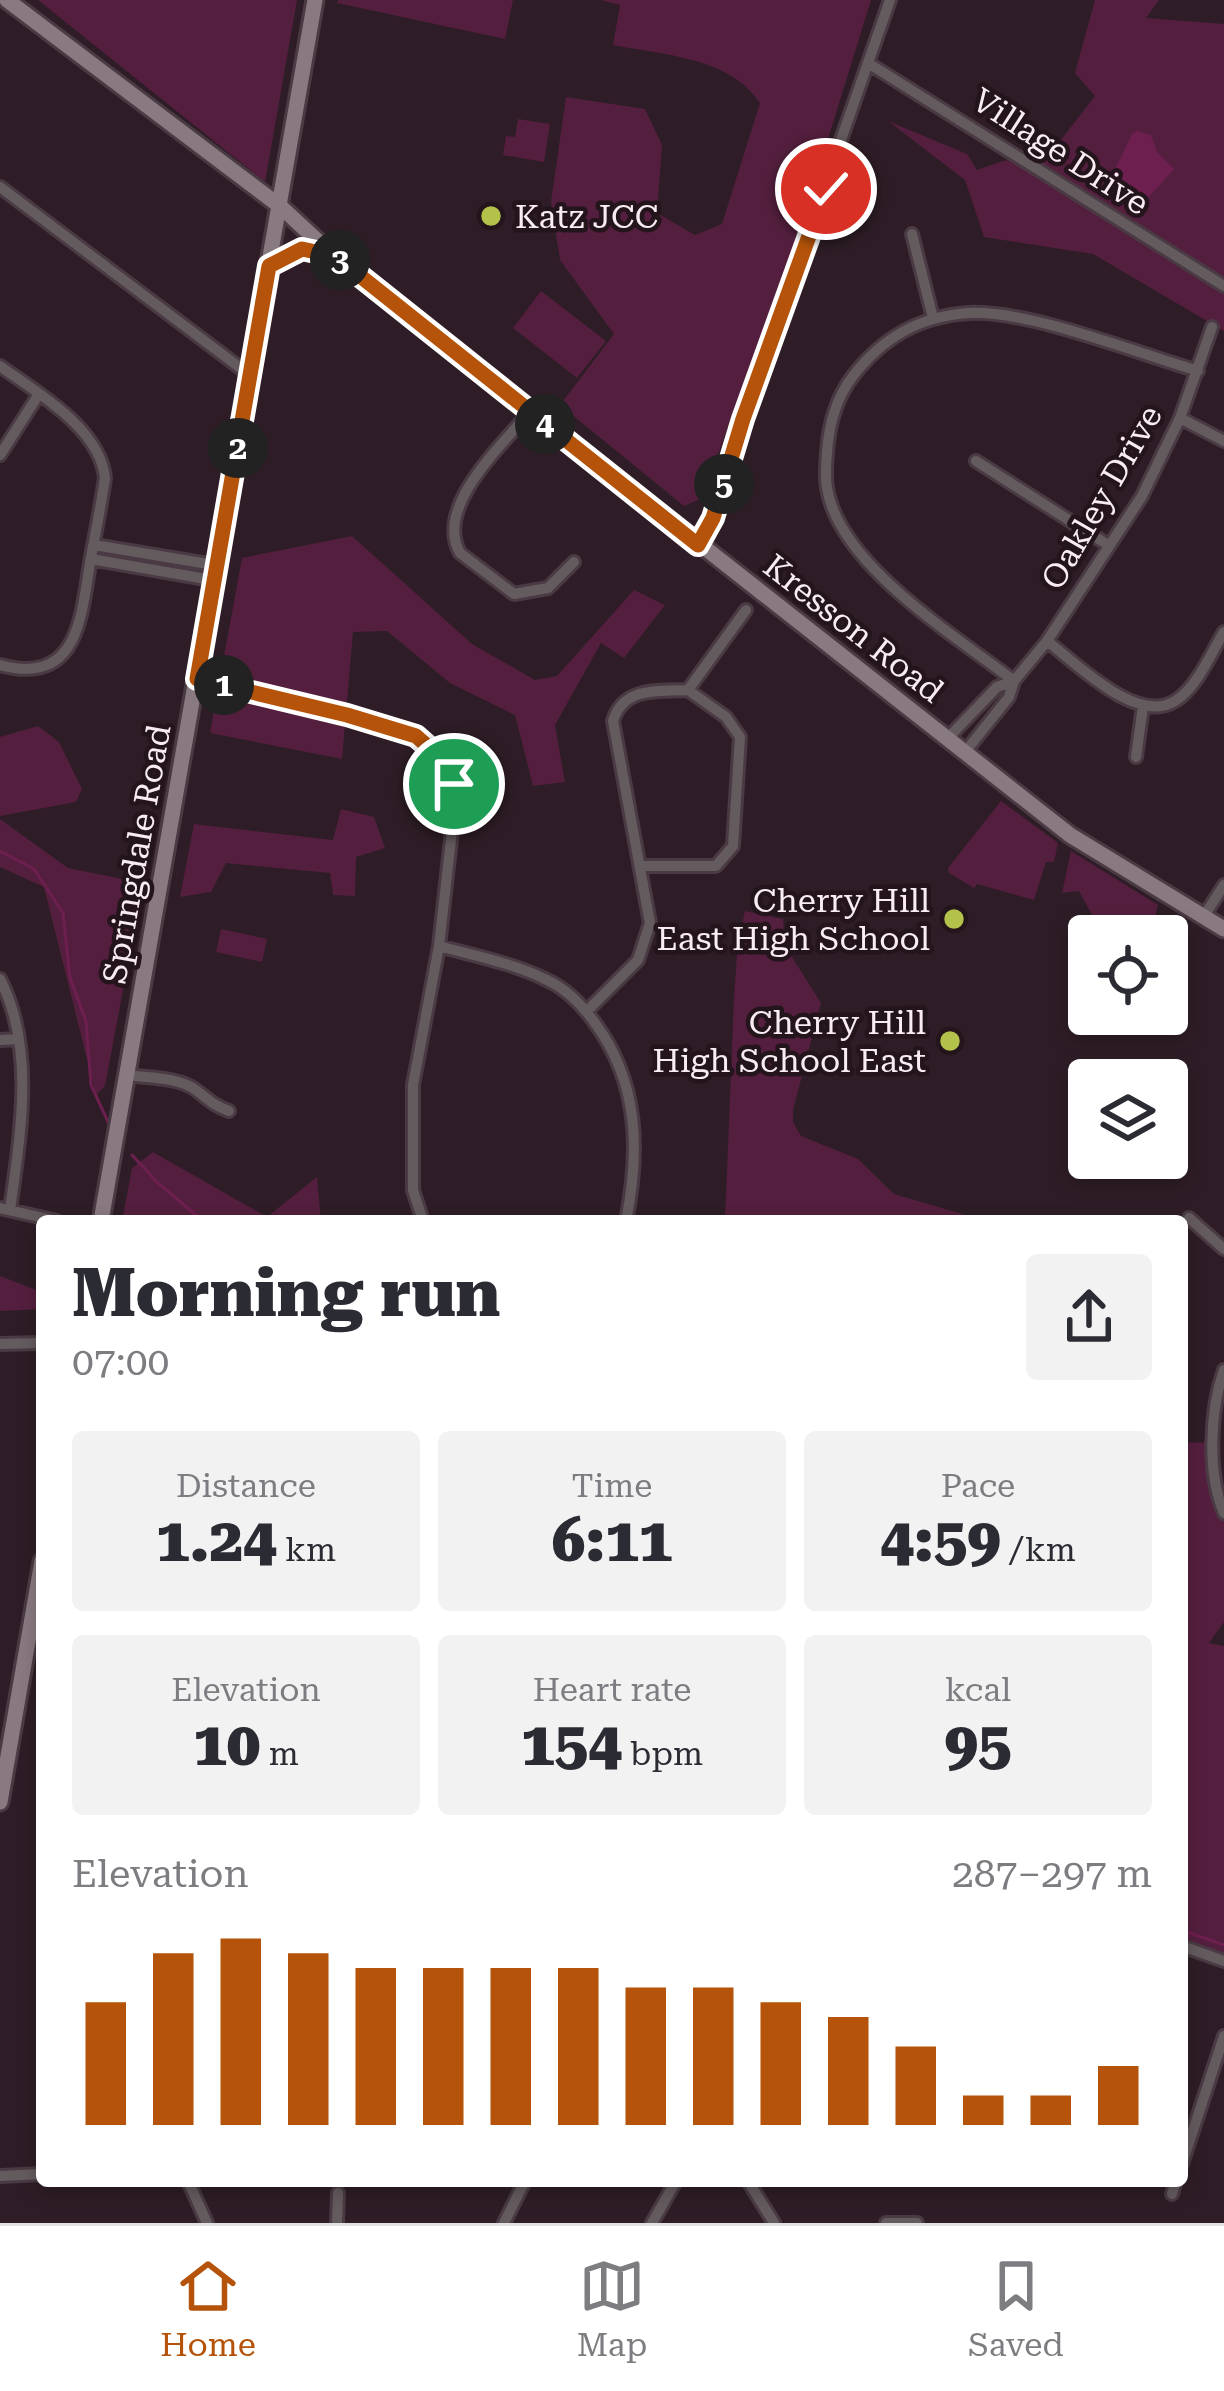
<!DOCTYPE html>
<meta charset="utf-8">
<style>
body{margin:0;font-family:"Roboto Serif",serif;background:#f2f2f3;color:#2b2b33;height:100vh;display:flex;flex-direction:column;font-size:45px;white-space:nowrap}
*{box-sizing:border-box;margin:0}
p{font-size:39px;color:#7c7c81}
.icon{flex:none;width:66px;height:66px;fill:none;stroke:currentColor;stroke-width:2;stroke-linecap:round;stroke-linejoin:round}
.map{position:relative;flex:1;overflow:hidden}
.panel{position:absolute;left:36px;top:1215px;width:1152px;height:972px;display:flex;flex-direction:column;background:#fff;border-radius:12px;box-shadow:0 6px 18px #0003}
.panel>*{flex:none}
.tools{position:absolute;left:1068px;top:915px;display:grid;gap:24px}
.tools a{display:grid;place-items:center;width:120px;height:120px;border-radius:12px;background:#fff;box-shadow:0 6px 18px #0003;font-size:60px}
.pin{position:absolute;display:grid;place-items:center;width:102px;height:102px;color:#fff;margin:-51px;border:6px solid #fff;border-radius:50%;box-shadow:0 3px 12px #0007}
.km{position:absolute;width:60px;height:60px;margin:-30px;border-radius:50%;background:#222;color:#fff;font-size:33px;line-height:60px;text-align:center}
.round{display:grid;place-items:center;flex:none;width:126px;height:126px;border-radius:12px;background:#f2f2f3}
.summary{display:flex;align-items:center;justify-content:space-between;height:204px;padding:0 36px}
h1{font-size:66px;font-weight:800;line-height:90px}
.stats{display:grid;grid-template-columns:repeat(3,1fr);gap:18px;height:204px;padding:12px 36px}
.stats div{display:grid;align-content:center;border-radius:12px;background:#f2f2f3;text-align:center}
.stats b{font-size:60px;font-weight:800}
.stats small{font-size:33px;font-weight:400}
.stats p{font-size:33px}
.chart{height:336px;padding:24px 36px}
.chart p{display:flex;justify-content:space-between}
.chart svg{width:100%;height:216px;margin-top:12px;stroke:#b45309;stroke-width:6}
.menu{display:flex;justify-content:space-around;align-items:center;height:168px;border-top:3px solid #e1e1e2;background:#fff;font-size:33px;color:#7c7c81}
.menu a{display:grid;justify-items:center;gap:6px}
.menu .active{color:#b45309}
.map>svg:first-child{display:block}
.green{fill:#541f3e}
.water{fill:#6d1f50}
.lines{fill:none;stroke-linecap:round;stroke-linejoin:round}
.stream{stroke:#6d1f50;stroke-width:3}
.street-casing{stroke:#4a3a43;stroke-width:16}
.secondary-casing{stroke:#4a3a43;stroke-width:21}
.street{stroke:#645b5f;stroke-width:10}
.secondary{stroke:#897a81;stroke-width:15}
.route-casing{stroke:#fff;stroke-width:24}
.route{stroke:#b45309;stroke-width:15}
.poi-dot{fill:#b3c24b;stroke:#24141c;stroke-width:4.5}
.labels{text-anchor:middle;stroke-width:9;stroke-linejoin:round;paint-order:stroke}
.street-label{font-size:33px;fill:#f9edf3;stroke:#24141c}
.poi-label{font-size:33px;fill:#f9edf3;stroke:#24141c;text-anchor:end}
</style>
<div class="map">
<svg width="1224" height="2223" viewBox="0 0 1224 2223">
<rect width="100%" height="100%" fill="#2e1d26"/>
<path class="green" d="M38 0H297L265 182Z
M338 0H513L505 39 337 3Z
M601 0H871L807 207 712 471 700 499 684 506 560 405 614 334 560 260 551 202 566 97 645 109 662 145 657 213 695 235 722 224 760 103C730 57 663 55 613 45L620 5Z
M1095 0H1159L1146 18 1224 24V331L1093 254 984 237 965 180 888 121 967 154 977 170 1003 161 1050 154 1095 96 1075 73Z
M518 119 550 124 544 162 503 155 506 136 515 137Z
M541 291 606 341 577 378 513 328Z
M352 536 472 644 535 680 557 676 634 590 665 605 624 658 601 643 555 725 565 782 533 786 515 715 450 683 387 631 353 632 342 759 210 733 242 558Z
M38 726 59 742 82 789 76 802 0 816V737Z
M1001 801 1058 843 1054 862H1046L1034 900 977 884 974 888 949 873 948 868Z
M341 809 374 817 385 848 356 857 355 896 333 895 330 873 226 863 211 892 180 897 194 824 333 840Z
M0 819 68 868 143 883 105 1086 96 1095 44 887 0 867Z
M1071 851 1158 905 1150 936H1119L1101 931 1079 891 1062 893Z
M745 911 783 919 785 946 821 1003 793 1110V1122L801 1136 858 1159 894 1194 986 1221H725L734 997 738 942Z
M221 929 267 939 262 962 216 952Z
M153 1152 267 1217 317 1177 321 1221H122L132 1168Z
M0 1276 42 1292V1309L0 1311Z
M1182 1442 1214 1443 1224 1513V1622L1209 1643 1224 1646V1953L1182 1938Z"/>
<path class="water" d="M1137 131 1151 135 1157 152 1174 169 1147 199C1133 197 1115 193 1111 178L1132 134Z"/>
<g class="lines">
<path class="stream" d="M0 851 34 869 63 913 70 978 86 1021 91 1085 110 1126
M132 1155 157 1182 203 1221
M1182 1930 1224 1945"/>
<g class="street-casing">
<path id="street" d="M868 63 1224 286
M0 187 251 376
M912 234 933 318
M0 366C37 393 100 428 105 478 101 506 95 535 90 563 81 618 78 686 0 665
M530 412C502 445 434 507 460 553L514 594 548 588 574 562
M1180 418 1224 441
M0 455 39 394
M976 461 1108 545
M94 545 214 565
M699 546 713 518 743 419 890 0
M91 559 212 580
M1047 641C1077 664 1137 725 1175 701 1197 688 1211 653 1224 632
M197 679 394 727 431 747 450 772 455 804 439 946 413 1085V1190L423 1221
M1014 681C956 636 839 565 827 488 825 477 826 464 827 452 829 424 836 398 853 376 883 337 920 316 969 313 1029 310 1137 353 1198 371
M688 690 746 610
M947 739 997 687 1014 681
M965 752 1009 697 1014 681 1047 641 1142 496 1180 418 1212 327
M1136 757 1143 706
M641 866H716L733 846 740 737 726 717 688 690
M1204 916 1224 885
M439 946C475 956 513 963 547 980 567 989 582 1005 595 1023 639 1083 640 1151 626 1221
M0 979C36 1049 20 1136 10 1210
M587 1011 638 960 650 923 613 721C623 687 657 691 688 690
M0 1040 18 1039
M127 1075C148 1078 179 1077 196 1090 209 1100 213 1105 229 1111
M0 1208 57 1221
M1189 1218 1224 1249
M0 1344 42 1343
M1224 1370C1210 1410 1207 1474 1224 1513
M1182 1946 1224 1961
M1182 2164 1224 2036
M0 2176 42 2174
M188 2181 207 2223
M748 2181 774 2223
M1172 2194 1176 2181
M337 2223 338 2193
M504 2223 525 2181
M652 2223 676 2181
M886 2223H917"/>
</g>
<g class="secondary-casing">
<path id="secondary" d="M7 0 281 207 335 257 1070 835 1224 929
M269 266 301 249 333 256
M101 1221 315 0
M0 1802 42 1561"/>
</g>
<use href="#street" class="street"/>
<use href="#secondary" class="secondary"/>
</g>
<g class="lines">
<g class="route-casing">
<path id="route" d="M454 784 443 760 416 736 347 715 197 679 269 266 302 249 335 256 698 545 713 518 743 419 826 189"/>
</g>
<use href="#route" class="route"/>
</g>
<g class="poi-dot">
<circle cx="491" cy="216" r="12"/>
<circle cx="954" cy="919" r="12"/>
<circle cx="950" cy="1041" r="12"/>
</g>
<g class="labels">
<g class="street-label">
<text transform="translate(1061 151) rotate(33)" y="12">Village Drive</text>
<text transform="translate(1101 497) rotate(-60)" y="12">Oakley Drive</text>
<text transform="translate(854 628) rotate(38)" y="12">Kresson Road</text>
<text transform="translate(136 854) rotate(-80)" y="12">Springdale Road</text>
</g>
<g class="poi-label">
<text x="515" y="228" text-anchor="start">Katz JCC</text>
<text x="930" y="912">Cherry Hill<tspan x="930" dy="38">East High School</tspan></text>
<text x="926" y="1034">Cherry Hill<tspan x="926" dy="38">High School East</tspan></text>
</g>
</g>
</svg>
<div class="tools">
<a><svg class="icon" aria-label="locate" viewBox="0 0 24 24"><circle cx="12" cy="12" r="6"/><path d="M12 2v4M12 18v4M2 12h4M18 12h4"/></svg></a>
<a><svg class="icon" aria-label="layers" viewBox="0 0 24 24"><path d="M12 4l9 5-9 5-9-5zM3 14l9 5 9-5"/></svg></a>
</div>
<div class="pin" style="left:454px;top:784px;background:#1e9e55"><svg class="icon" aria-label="arrive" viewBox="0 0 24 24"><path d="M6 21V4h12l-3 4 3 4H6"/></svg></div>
<div class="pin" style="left:826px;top:189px;background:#d93025"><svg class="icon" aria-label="check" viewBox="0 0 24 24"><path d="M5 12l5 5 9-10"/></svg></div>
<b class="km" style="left:224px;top:685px">1</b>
<b class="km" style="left:238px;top:448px">2</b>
<b class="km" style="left:340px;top:260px">3</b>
<b class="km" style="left:545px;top:424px">4</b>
<b class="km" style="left:724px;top:484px">5</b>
<section class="panel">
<div class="summary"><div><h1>Morning run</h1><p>07:00</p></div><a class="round"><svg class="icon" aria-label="share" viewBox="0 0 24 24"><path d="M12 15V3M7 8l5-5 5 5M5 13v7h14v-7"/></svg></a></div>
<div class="stats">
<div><p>Distance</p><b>1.24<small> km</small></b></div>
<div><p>Time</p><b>6:11</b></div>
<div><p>Pace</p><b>4:59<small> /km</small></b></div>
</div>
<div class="stats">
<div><p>Elevation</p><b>10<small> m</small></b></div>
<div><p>Heart rate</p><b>154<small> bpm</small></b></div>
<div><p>kcal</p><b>95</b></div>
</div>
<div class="chart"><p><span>Elevation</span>287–297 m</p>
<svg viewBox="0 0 160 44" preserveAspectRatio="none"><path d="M5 44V19M15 44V9M25 44V6M35 44V9M45 44V12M55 44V12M65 44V12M75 44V12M85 44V16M95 44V16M105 44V19M115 44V22M125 44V28M135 44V38M145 44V38M155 44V32"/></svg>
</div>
</section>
</div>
<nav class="menu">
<a class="active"><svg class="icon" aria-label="home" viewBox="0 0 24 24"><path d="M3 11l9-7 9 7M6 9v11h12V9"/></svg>Home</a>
<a><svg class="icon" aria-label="map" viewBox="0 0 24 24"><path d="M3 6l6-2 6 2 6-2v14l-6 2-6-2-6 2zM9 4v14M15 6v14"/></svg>Map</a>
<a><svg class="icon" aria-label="saved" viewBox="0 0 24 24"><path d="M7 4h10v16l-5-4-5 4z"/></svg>Saved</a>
</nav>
